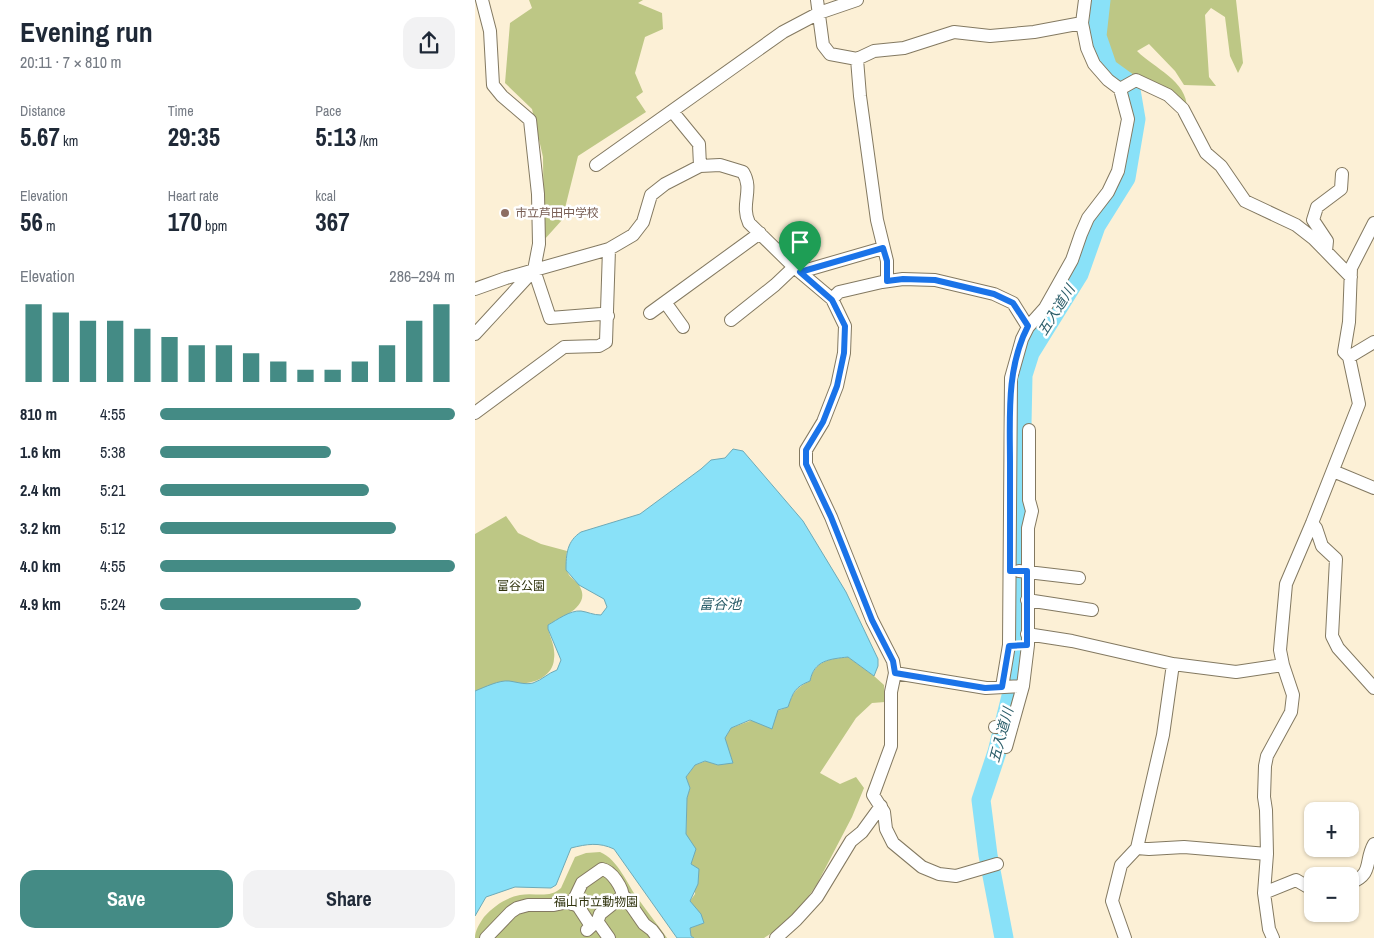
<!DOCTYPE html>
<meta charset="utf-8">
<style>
body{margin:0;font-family:"Archivo Narrow","Noto Sans JP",sans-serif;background:#f2f2f3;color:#1f2937;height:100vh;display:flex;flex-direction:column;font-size:19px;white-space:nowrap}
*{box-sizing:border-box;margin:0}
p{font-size:16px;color:#747a83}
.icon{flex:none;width:28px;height:28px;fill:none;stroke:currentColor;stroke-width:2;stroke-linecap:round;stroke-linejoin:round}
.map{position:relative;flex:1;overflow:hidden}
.details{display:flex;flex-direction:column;background:#fff;width:475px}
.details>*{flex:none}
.controls{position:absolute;left:829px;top:802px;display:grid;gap:10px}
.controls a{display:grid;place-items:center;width:55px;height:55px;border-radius:10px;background:#fff;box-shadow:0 1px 4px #0004;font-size:25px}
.pin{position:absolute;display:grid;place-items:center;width:42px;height:42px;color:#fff;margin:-51px -21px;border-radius:50% 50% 50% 0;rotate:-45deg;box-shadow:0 0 5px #0007}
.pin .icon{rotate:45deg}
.round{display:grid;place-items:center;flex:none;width:52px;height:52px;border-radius:15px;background:#f2f2f3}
.headline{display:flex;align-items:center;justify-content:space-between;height:85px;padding:0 20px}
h1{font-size:28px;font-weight:700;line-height:38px}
.metrics{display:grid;grid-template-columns:repeat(3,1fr);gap:8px;height:85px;padding:5px 20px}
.metrics div{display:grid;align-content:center}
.metrics b{font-size:25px;font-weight:700}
.metrics small{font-size:14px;font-weight:400}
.metrics p{font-size:14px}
.chart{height:140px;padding:10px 20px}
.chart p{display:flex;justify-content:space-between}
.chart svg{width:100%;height:90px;margin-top:5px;stroke:#448b85;stroke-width:6}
.action{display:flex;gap:10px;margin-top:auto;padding:10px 20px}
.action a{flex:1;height:58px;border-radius:15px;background:#448b85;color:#fff;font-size:20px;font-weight:700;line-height:58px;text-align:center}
.action a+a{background:#f2f2f3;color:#1f2937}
ul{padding:0 20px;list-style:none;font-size:16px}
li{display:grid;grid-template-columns:80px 60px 1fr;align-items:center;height:38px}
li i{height:12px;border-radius:6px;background:#448b85}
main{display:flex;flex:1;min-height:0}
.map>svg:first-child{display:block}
.green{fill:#bdc785}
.water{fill:#89e1f8;stroke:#6eaab7}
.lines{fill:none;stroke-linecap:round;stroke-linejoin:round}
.river{stroke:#89e1f8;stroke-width:19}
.minor-casing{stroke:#837961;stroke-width:14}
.minor{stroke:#fff;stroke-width:12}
.route-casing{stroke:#fff;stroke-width:10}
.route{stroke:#1a73e8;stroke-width:6}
.education-dot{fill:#8d6e63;stroke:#fff;stroke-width:2}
.labels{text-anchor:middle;stroke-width:5;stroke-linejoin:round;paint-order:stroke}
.education-label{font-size:12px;fill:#785e54;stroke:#fff;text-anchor:start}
.park-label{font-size:12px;fill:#30340e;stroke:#fff}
.water-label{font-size:14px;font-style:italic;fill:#2c5e6a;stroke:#fff}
</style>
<main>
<section class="details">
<div class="headline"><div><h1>Evening run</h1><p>20:11 · 7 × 810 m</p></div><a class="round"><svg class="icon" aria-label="share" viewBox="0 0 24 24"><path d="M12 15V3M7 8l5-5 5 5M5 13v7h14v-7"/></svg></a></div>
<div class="metrics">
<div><p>Distance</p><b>5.67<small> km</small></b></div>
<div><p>Time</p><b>29:35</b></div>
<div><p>Pace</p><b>5:13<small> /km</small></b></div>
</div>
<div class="metrics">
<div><p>Elevation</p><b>56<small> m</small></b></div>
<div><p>Heart rate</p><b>170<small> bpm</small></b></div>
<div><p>kcal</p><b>367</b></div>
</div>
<div class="chart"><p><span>Elevation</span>286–294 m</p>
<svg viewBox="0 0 160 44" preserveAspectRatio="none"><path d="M5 44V6M15 44V10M25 44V14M35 44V14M45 44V18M55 44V22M65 44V26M75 44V26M85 44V30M95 44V34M105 44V38M115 44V38M125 44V34M135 44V26M145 44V14M155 44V6"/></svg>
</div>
<ul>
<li><b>810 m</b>4:55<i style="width:100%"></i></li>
<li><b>1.6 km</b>5:38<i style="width:58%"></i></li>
<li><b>2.4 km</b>5:21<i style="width:71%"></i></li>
<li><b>3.2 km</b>5:12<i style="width:80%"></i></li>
<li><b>4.0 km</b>4:55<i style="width:100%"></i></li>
<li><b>4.9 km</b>5:24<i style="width:68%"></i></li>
</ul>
<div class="action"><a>Save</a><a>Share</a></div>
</section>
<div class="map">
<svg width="899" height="938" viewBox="0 0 899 938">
<rect width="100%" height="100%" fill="#fcf0d6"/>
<path class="green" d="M54 0H168L163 3 187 13 188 29 170 37 160 73 168 92 161 97 171 112 103 156 87 220 69 240 68 157 57 109 30 83 35 23 57 8Z
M624 0H761L768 63 763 73 755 56 750 17 736 8 730 15 734 77 741 86 709 85 700 71 674 44 662 51C679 68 712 81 712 108L654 72 640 69 627 62 616 34 617 14Z
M31 516 43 533 66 544 92 551C91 558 90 569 94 575 97 579 103 582 105 587 116 607 85 618 73 625 73 636 81 644 79 659 78 677 57 685 41 683 37 682 34 681 30 681 20 684 10 687 0 691V534Z
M373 657 399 676 409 685 410 702 397 703 381 718 345 773 365 784 381 777 389 788 377 817 342 884 318 919 289 938H219L216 936 215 928 229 923 215 901 220 894 216 864 218 854 211 835 212 798 215 788 211 777 220 765 231 761 243 765 254 753 250 738 256 728 313 707C317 693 322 687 335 681 340 660 355 659 373 657Z
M125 852C144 860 152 885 164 900 173 913 183 925 192 938H0C0 930 5 923 9 917 19 906 30 898 45 895 59 892 75 899 86 888L100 857 111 853Z"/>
<path class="water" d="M258 449 268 451 328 521 371 592 403 659V666L399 676 373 657C355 659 339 660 335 681 320 687 318 692 313 707L303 710 297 729 275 720 256 728 250 738 258 763 243 765 230 761 220 765 211 777 215 788 212 798 211 834 221 849 216 864 224 869 223 884 215 901 226 914 229 923 215 928 216 936 219 938H202L139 849C124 842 112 844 96 848L81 885 76 888 40 887 11 897 0 916V691C10 687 24 680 34 681 42 682 50 685 58 683 67 680 73 673 82 670L86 660 73 629V625C82 620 95 610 106 611 113 612 118 615 126 615L132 607 129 599 104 585 91 570C91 554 92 541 106 532L165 514 226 469 236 460 250 458Z"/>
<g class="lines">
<path class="river" d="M529 938 513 855 506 800 522 752 542 672 548 375 555 353 604 274 621 226 651 178 661 119 655 84 633 68 622 36 626 0"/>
<g class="minor-casing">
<path id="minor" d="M342 0 348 45 355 54 382 59 399 51 429 48 479 32 515 36 559 32 607 23
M382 59 385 96 402 220 412 261V281
M645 89 661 80 693 95 708 109 731 153 746 166 770 201 821 225 839 239 876 277
M197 111 224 144 225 166
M121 165 308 32 344 13 382 0
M851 251 852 241 838 220 842 207 866 189 867 174
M59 270 75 318 126 314 133 316
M325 272 408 248
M0 289 31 278 134 249 158 235 168 222 176 195 190 184 225 166 245 165 268 172C279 190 265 204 274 223L319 267 357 299 370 326 369 353 362 386 348 422 331 450V464L356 517 397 620 418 661 420 673 416 692V746L398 795 409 812 411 829 418 843 447 867 464 874 481 876 522 864
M357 299 364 292 407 282 428 279 460 280 519 294 538 303 553 327
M190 302 208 327
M175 313 285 233
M256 320 300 285 319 267
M0 334 59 270 64 244 63 194 55 120 27 96 18 85 15 31 7 0
M874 357 899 342
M0 413 89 347 124 346 131 342 134 249
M858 471 899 488
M837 523 841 528 847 546 861 559 857 636 863 648 899 688
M544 571 604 578
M552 600 617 610
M552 634 597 641 698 664 761 672 808 665
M420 673 511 688 548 686
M527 687 534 645 536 378 547 339 553 327 570 308 597 260 606 234 613 218 633 192 643 171 653 119 645 89 633 80 619 64 612 48 607 23 610 0
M520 727 537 726
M531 747 548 686 553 645V528L557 511 554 500V430
M662 848 674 849 709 847 792 854
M875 883C899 874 889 861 899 844
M789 893 821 880 833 887H838
M97 904 107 883 127 869C137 871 148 888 148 898
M122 921 134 938
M112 930 123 920 125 914 145 898H151L169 924 177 930 183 938
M11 938 36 912 42 908 53 905H79L93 902 103 906 116 926
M301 938 321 920 342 897 376 841 387 832 406 806
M650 938 637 901 646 865 662 848 688 735 698 664
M798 938 794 929 789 893 792 854 791 810 789 797 790 766 792 756 816 712 818 695 808 665 805 650 811 584 837 523 884 404 874 357 869 352 874 322 876 268 899 223"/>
</g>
<use href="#minor" class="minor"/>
</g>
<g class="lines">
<g class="route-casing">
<path id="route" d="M408 248 412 261V281L428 279 460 280 519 294 538 303 553 326C531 368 535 418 535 464 535 500 535 535 535 571H552V645L534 646 527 687 510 688 420 673 418 661 397 620 356 517 331 464V450L348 422 362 386 369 353 370 326 357 300 325 272Z"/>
</g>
<use href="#route" class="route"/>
</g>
<circle class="education-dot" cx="30" cy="213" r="5"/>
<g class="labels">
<g class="education-label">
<text x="40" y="217">市立芦田中学校</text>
</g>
<g class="park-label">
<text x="46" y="590">富谷公園</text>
<text x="121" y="906">福山市立動物園</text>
</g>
<g class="water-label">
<text transform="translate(581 310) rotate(-58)" y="5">五入道川</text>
<text x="245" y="609">富谷池</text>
<text transform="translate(526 735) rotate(-75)" y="5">五入道川</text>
</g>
</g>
</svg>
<div class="controls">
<a>+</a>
<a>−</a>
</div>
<div class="pin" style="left:325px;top:272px;background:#1e9e55"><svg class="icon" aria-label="arrive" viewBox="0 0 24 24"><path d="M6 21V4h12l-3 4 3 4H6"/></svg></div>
</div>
</main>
